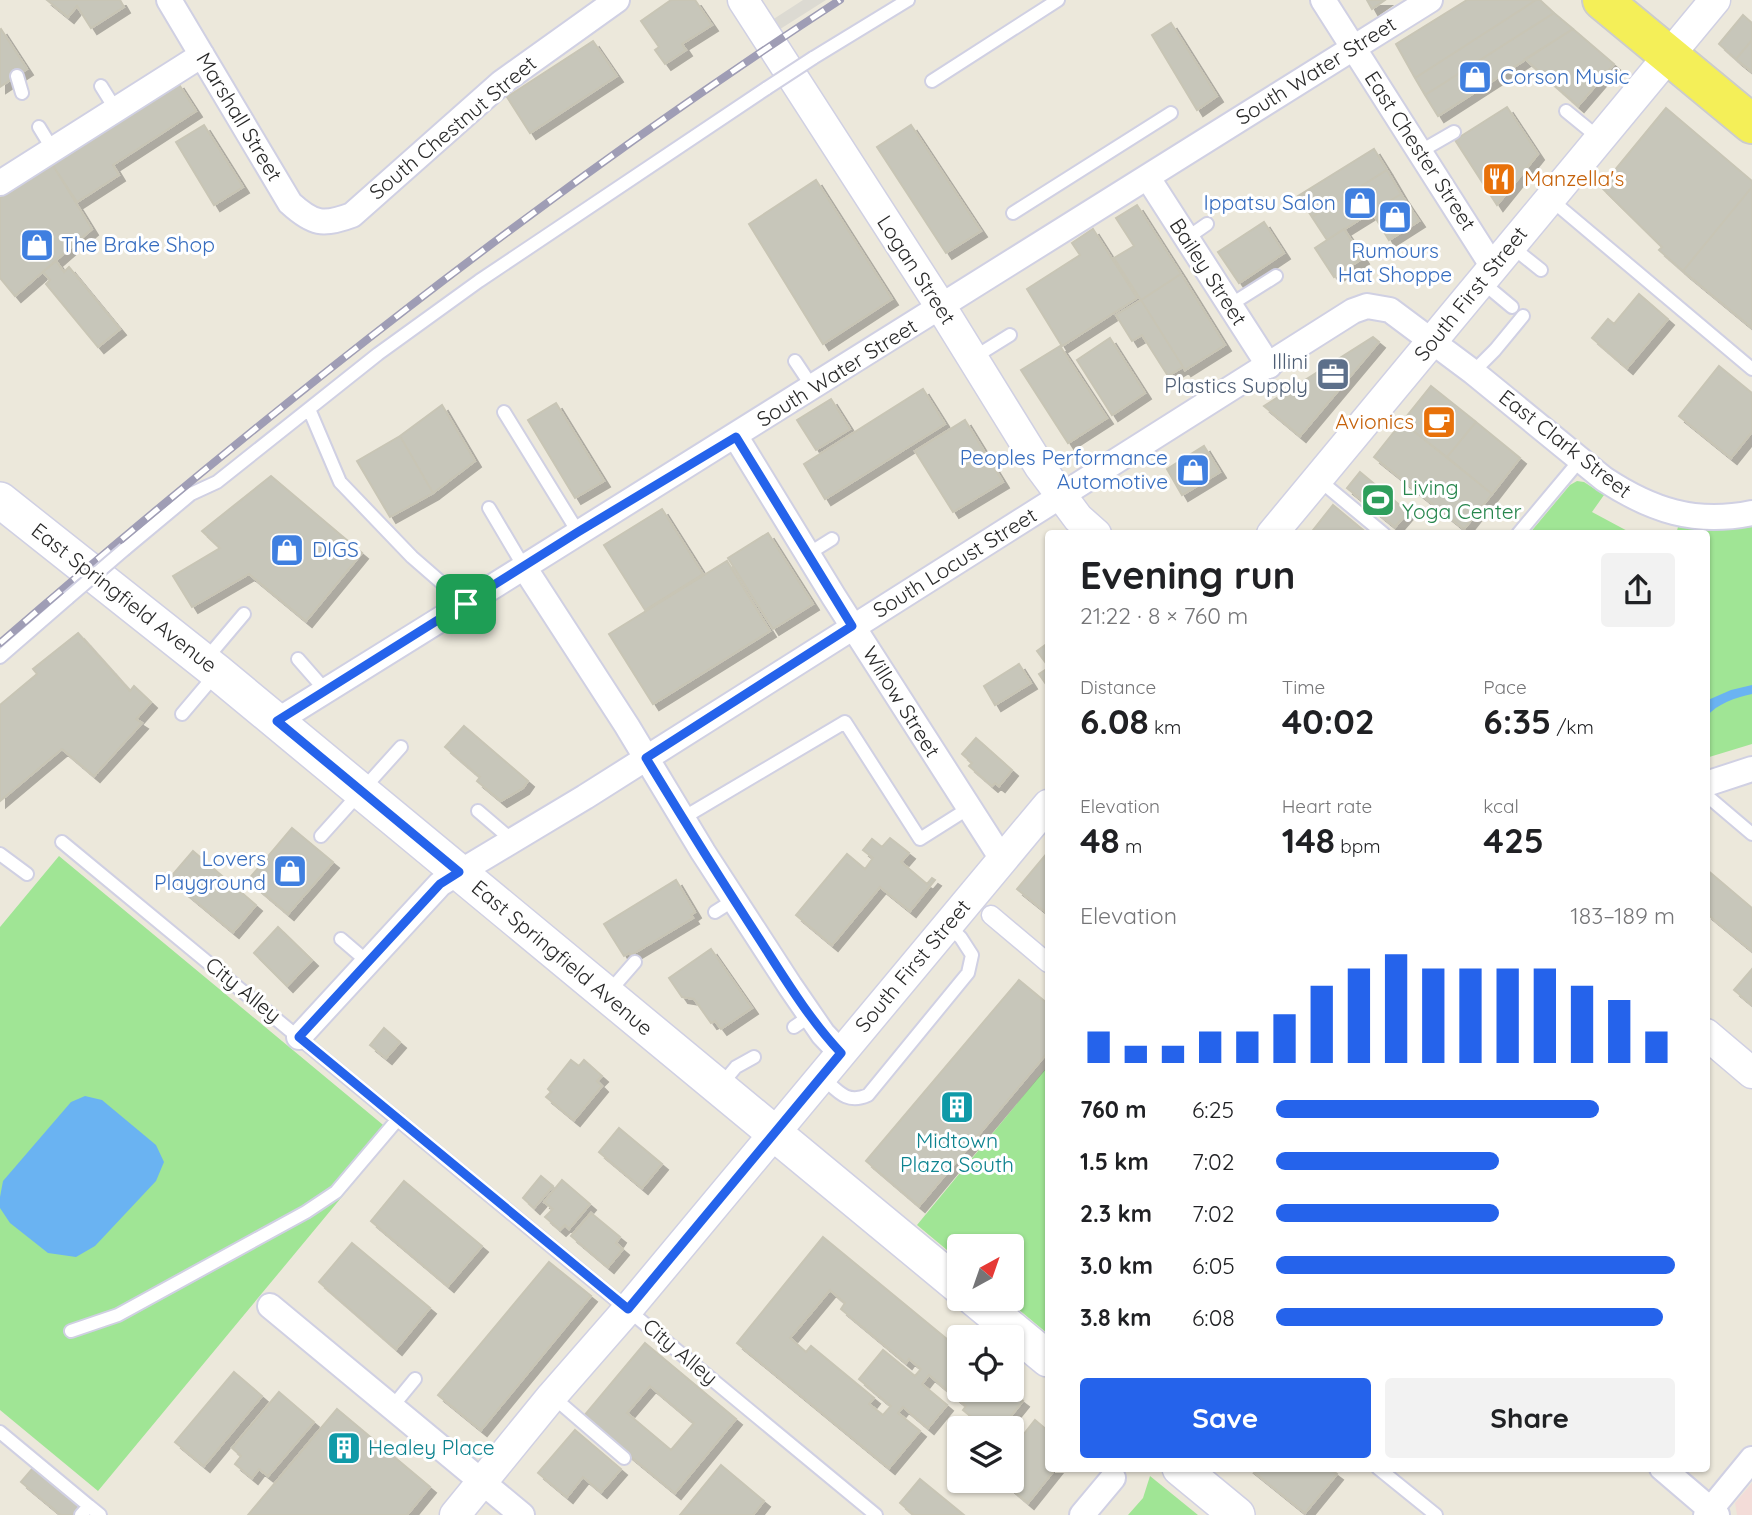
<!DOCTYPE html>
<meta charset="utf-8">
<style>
body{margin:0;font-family:Quicksand,sans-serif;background:#f2f2f2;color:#202124;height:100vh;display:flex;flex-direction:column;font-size:26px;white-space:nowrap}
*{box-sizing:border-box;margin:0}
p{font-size:23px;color:#757577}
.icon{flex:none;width:38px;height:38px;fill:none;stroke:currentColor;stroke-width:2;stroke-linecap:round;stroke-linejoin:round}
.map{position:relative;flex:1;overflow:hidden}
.panel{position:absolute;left:1045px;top:530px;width:665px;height:942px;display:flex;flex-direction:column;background:#fff;border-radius:7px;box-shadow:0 2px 5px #0004}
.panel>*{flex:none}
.needle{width:46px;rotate:40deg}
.controls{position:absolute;left:947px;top:1234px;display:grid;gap:14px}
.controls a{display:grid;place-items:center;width:77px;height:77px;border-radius:7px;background:#fff;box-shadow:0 2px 5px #0004;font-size:35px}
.pin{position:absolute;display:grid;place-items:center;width:60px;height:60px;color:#fff;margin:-30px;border-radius:14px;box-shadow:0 4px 10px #0006}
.round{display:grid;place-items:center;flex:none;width:74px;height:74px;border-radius:7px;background:#f2f2f2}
.head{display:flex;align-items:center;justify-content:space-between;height:119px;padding:0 35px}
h1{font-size:38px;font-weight:700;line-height:52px}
.figures{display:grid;grid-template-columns:repeat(3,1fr);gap:10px;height:119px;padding:7px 35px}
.figures div{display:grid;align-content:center}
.figures b{font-size:35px;font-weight:700}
.figures small{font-size:19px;font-weight:400}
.figures p{font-size:19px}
.chart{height:196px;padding:14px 35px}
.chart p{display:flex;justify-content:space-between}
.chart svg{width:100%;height:126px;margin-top:7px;stroke:#2563eb;stroke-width:6}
.button{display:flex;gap:14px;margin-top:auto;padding:14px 35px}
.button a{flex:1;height:80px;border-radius:7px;background:#2563eb;color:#fff;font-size:28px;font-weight:700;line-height:80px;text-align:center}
.button a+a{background:#f2f2f2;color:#202124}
ul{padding:0 35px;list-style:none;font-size:23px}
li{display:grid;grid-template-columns:112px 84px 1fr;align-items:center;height:52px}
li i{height:18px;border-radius:9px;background:#2563eb}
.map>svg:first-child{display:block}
.medical{fill:#f3dcd8}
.green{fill:#a0e595}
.plaza{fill:#dcdad2}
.water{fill:#6ab3f2}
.building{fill:#c7c6ba;stroke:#c8c5b5;stroke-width:2;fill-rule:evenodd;filter:url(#shadow)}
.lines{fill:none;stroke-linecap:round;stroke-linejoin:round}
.service-casing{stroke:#d0d0e3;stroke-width:16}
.pedestrian-casing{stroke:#d0d0e3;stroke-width:21}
.minor-casing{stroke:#d0d0e3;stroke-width:28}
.tertiary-casing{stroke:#d0d0e3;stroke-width:33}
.secondary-casing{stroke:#d0d0e3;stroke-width:38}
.primary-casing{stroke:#ccc;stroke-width:42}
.service{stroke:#fff;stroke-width:12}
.pedestrian{stroke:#fff;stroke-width:18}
.minor{stroke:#fff;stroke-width:24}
.tertiary{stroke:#fff;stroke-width:30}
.secondary{stroke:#fff;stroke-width:35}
.primary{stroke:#f4ef58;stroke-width:38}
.rail-casing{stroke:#9f9db5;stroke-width:8}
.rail{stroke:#fff;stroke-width:5;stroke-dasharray:16;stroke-linecap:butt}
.service-bridge-casing{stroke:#d0d0e3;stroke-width:16;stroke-linecap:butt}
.service-bridge{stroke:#fff;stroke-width:12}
.route-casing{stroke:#fff;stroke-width:14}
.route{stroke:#2563eb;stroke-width:9}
.labels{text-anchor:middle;stroke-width:6;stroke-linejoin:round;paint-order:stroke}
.street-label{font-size:21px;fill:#2a2a2a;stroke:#fff}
.shop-label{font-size:21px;fill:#366cbe;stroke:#fff;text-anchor:start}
.food-label{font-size:21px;fill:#c56008;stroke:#fff;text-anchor:start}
.service-label{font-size:21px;fill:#4e5e75;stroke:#fff;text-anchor:end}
.leisure-label{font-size:21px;fill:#27864d;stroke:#fff;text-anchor:start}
.culture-label{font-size:21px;fill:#0d838f;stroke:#fff}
</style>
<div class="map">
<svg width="1752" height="1515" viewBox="0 0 1752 1515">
<defs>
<filter id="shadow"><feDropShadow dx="6" dy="6" stdDeviation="0" flood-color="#0004"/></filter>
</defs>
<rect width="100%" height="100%" fill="#ece8db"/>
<path class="medical" d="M1752 1483V1515H1737L1735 1503Z"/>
<path class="green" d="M1577 481 1584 482 1604 495 1592 512 1633 534H1529L1570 485Z
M1678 527 1708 531 1752 527V744L1706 758V534H1676Z
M59 856 394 1134 98 1491 0 1410V927Z
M1048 1066V1334L1006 1299 1012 1298V1246H959V1260L917 1225Z
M1150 1476 1198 1515H1128L1143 1498Z"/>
<path class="plaza" d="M803 0H826L755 45 769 22Z"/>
<path class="water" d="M1752 685V694C1735 698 1718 703 1706 717L1708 700 1731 690Z
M85 1096 102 1100 156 1145 164 1162 156 1181 95 1246 76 1257 48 1253 10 1223 0 1208V1197L3 1181 71 1102Z"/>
<path class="building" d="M47 0H120L124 7 91 28 77 6 68 17Z
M671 0H695L712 25 682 44 686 50 665 64 655 50 659 47 641 21Z
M1367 0H1385L1372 9Z
M1467 0H1536L1415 78 1396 44Z
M1536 0H1540L1554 13 1425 95 1415 78Z
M1554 13 1573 29 1438 116 1425 95Z
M1743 15 1752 23V40L1736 59 1719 44Z
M1171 23 1217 96 1197 110 1152 35Z
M1 29 27 69 0 87V30Z
M1573 29 1614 64 1578 106 1525 59Z
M1752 40V72L1736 59Z
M593 41 617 76 530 133 507 97Z
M178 83 196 111 113 165 119 175 77 202 52 164Z
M1507 107 1538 154 1497 205 1455 140Z
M1666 108 1752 181V187L1683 271 1659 250 1662 247 1601 187Z
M204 125 243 187 214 205 176 142Z
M911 125 981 231 946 253 877 147Z
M1374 149 1387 170 1312 217 1298 196Z
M52 164 92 229 15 296 0 278V198Z
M1387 170 1401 194 1327 240 1312 217Z
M816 180 892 299 823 344 749 224Z
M1752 187V328L1683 271Z
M1401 194 1419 221 1389 240 1372 212Z
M1137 205 1181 274 1141 300 1114 258 1134 246 1116 218Z
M1264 222 1284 253 1239 283 1218 252Z
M1093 229 1137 298 1062 346 1027 289 1080 255 1072 243Z
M1344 229 1363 258 1334 277 1315 248Z
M56 261 64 272 69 267 120 329 98 347 46 284 50 280 43 272Z
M1181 274 1225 345 1185 370 1141 300Z
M1639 294 1668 319 1627 368 1592 338 1608 319 1614 324Z
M1141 300 1183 367 1168 376 1142 335 1132 341 1116 315Z
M1373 337 1379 342 1300 436 1264 406Z
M1110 338 1145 393 1112 415 1077 360Z
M1060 346 1107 418 1068 443 1021 370Z
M1719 366 1752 393V432L1731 458 1679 416Z
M1431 386 1476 422 1447 457 1402 422Z
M923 389 945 424 825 499 804 464Z
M831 399 850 429 816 450 797 420Z
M556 403 604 481 575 498 528 420Z
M442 405 475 461 433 493 400 436Z
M965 420 1003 482 953 512 915 451Z
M1402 422 1492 494 1464 529 1374 457Z
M1476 422 1520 458 1492 494 1447 457Z
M400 436 433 493 390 517 357 461Z
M1204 446 1220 472 1182 495 1167 469Z
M1360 472 1408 512 1395 527 1347 488Z
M271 476 362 553 306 621 249 574 192 607 173 576 220 548 202 531Z
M1333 505 1368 534H1310Z
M662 509 703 574 645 610 604 545Z
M768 533 813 604 773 629 728 558Z
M727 561 770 631 653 704 609 634Z
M78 633 130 691 134 686 151 702 136 719 142 723 94 776 62 749 0 801V705L37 674 33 669Z
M1048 643V666L1037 651Z
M1019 664 1031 683 995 705 984 686Z
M1048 668V687L1039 674Z
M464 726 528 781 523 788 501 801 477 781 480 777 445 747Z
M976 738 1012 770 999 786 995 783 992 786 969 766 972 763 962 754Z
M292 828 333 862 288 914 248 880Z
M890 838 909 853 901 862 927 884 932 878 935 880 910 911 880 887 832 945 796 915 847 854 865 869 873 858 863 850 872 839 882 847Z
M193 851 256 905 233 932 169 879Z
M1048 852V914L1017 889Z
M1706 869 1752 908V951L1706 913Z
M676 880 695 912 691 915 693 918 631 955 629 953 624 956 604 924Z
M278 927 312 960 287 986 254 953Z
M711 949 752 1008 721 1029 715 1021 711 1023 694 999 682 997 669 978Z
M1752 969V1005L1734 990Z
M1019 980 1048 1004V1052L919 1206 866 1161Z
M384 1028 400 1042 386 1058 370 1045Z
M571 1060 579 1066 584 1060 602 1076 597 1081 602 1086 574 1120 546 1097 551 1092 548 1089Z
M619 1128 662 1164 642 1188 599 1152Z
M541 1176 553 1186 534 1208 523 1198Z
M562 1180 590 1204 569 1229 565 1225 560 1230 545 1217 553 1209 544 1202Z
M404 1181 482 1246 448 1286 371 1221Z
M591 1213 620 1237 616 1243 623 1249 608 1267 571 1236Z
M823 1237 959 1349V1390H1009L1023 1401 1001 1428H985L963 1410 966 1406 929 1375 922 1384 947 1405 928 1428 903 1407 898 1413 920 1431 889 1468 737 1343ZM830 1290 845 1303 841 1309 906 1363 909 1359 921 1369 915 1376 883 1350 859 1379 891 1406 883 1415 869 1404 874 1398 811 1346 806 1352 790 1338Z
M352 1243 430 1308 396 1349 319 1282Z
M549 1262 591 1296 481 1430 438 1395Z
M645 1343 736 1419 675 1493 583 1417ZM650 1386 694 1423 671 1450 627 1413Z
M234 1372 262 1396 204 1466 175 1442Z
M279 1392 314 1422 268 1476 259 1469 252 1478 235 1464 241 1456 232 1448Z
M337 1409 430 1487 407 1515H248Z
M1035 1420 1048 1431V1468H1056L1028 1503 1001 1480H1012V1449Z
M575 1430 621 1469 601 1492 583 1477 567 1497 538 1473Z
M721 1465 764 1501 753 1515H680Z
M33 1468 81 1507 74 1515H61L21 1482Z
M1249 1468H1329L1337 1474 1305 1513Z
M920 1479 964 1515H914L900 1503Z"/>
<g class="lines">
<g class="service-casing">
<path id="service" d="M813 58 908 0
M17 76 22 93
M932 81 1058 0
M101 86 116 110
M1566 111 1599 138
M39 127 53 150
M1421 151 1454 132
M1549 198 1752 369
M1013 213 1171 113
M1187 238 1207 224
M1511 246 1541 270
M1482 282 1512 307
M1230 305 1276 276
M973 358 1010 335
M795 361 813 388
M1473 372 1495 350 1523 316
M309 409 340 482 412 557 466 604
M504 412 578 532
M1318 479 1384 534
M489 508 524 567
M1518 534 1580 460
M125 549 191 494 217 482 378 354 479 281 767 88
M808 554 832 539
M0 657 68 598
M206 659 244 614
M298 659 326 691
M182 714 215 675
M1706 795 1752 834
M478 811 513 841
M683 818 845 722 920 839 969 808
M321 836 401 747
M62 842 876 1515
M0 854 27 874
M715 912 734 900
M341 939 369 963
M608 993 635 962
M794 1027 810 1016
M821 1076C837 1090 846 1105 868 1095L968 973 972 955 961 938 948 925
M721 1085 736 1067 754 1057
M71 1331 118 1315 306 1212 336 1192 398 1119
M552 1396 624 1458
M392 1407 415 1379
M0 1432 89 1506
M1378 1468 1436 1515
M81 1515 89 1506 100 1515"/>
</g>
<g class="pedestrian-casing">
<path id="pedestrian" d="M991 915 1048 963"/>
</g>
<g class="minor-casing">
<path id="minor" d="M169 0 290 203C313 224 323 226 352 215L501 83 617 0
M1323 0 1493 267
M1148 178 1269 366
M0 183 202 55
M736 437 834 597 1002 859
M524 567 627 726 703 852 790 986 823 1034 841 1053
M277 721C662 482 1045 240 1430 0
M1706 784 1752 769
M299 1037 440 884 585 797 1353 311 1367 306 1390 310 1473 372 1604 479C1651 510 1695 525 1752 513
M270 1306 522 1515
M1662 1468 1717 1515
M1082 1515 1113 1478
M1706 1515 1752 1459"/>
</g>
<g class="tertiary-casing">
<path id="tertiary" d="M743 0 941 307 1040 467 1078 518 1096 534
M1272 534 1715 0
M1706 1034 1752 1073
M455 1515 552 1396 628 1309 1048 805"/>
</g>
<g class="secondary-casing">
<path id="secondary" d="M0 500 217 672 959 1286
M974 1298 1048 1359
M1180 1468 1237 1515"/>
</g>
<g class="primary-casing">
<path id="primary" d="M1602 0 1752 124"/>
</g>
<use href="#service" class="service"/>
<use href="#pedestrian" class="pedestrian"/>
<use href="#minor" class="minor"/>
<use href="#tertiary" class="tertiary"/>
<use href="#secondary" class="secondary"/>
<use href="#primary" class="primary"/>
<g class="rail-casing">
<path id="rail" d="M0 643C267 412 544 192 840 0"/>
</g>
<use href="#rail" class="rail"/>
<g class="service-bridge-casing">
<path id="service-bridge" d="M767 88 813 58
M68 598 125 549"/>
</g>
<use href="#service-bridge" class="service-bridge"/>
</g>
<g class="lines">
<g class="route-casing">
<path id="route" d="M736 437 852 626 646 758C683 819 721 880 760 940 785 979 809 1019 841 1053L628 1309 299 1037 440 884 459 872 277 721 578 532Z"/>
</g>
<use href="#route" class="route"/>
</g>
<defs>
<g id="shop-square" transform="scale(1.75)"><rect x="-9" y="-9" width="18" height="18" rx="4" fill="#3f7fe0" stroke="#fff"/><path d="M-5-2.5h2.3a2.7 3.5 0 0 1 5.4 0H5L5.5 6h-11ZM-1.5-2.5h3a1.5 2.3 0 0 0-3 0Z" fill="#fff"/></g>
<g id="restaurant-square" transform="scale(1.75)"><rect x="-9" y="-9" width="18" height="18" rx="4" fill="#e8710a" stroke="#fff"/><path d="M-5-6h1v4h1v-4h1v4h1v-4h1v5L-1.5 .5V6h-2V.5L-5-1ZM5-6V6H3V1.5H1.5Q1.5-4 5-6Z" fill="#fff"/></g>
<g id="office-square" transform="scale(1.75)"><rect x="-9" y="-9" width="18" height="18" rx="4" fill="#5c6f8a" stroke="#fff"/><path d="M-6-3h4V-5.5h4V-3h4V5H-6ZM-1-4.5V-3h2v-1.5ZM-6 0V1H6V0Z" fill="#fff"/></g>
<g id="cafe-square" transform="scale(1.75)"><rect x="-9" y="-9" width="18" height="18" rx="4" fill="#e8710a" stroke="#fff"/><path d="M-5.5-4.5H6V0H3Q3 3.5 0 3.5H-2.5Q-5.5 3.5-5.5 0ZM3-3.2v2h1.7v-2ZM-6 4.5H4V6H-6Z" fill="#fff"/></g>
<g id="stadium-square" transform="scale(1.75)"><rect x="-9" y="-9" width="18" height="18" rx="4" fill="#2e9e5b" stroke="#fff"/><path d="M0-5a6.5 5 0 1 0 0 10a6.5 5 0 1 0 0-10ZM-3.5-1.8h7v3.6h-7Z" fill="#fff"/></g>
<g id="building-square" transform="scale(1.75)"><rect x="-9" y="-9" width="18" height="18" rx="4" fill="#0f9aa8" stroke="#fff"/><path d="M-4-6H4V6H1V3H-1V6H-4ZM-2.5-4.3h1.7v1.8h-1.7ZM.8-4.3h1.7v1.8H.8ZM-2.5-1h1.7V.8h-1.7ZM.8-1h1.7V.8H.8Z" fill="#fff"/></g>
</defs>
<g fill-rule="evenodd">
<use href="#shop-square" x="1475" y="77"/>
<use href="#restaurant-square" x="1499" y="179"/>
<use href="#shop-square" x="1360" y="203"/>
<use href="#shop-square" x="1395" y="217"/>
<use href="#shop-square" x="37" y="245"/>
<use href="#office-square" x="1333" y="374"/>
<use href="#cafe-square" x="1439" y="422"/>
<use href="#shop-square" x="1193" y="470"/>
<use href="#stadium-square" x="1378" y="500"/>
<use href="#shop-square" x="287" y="550"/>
<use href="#shop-square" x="290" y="871"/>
<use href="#building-square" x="957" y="1107"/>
<use href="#building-square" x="344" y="1448"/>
</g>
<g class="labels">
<g class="street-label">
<text transform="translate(1316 71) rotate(-32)" y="7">South Water Street</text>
<text transform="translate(239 117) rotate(59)" y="7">Marshall Street</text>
<text transform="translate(453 128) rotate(-40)" y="7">South Chestnut Street</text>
<text transform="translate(1420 151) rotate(57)" y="7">East Chester Street</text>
<text transform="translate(916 270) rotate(57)" y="7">Logan Street</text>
<text transform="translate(1208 272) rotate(57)" y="7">Bailey Street</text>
<text transform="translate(1471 294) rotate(-51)" y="7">South First Street</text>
<text transform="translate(837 373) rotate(-32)" y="7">South Water Street</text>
<text transform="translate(1565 444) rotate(38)" y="7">East Clark Street</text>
<text transform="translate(955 563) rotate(-32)" y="7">South Locust Street</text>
<text transform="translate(124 598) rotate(38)" y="7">East Springfield Avenue</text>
<text transform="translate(901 702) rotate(58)" y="7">Willow Street</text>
<text transform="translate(562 958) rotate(40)" y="7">East Springfield Avenue</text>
<text transform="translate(913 966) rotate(-50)" y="7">South First Street</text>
<text transform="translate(243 990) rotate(39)" y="7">City Alley</text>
<text transform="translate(680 1352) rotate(40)" y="7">City Alley</text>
</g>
<g class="shop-label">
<text x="1500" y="84">Corson Music</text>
<text x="1336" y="210" text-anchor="end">Ippatsu Salon</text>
<text x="61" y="252">The Brake Shop</text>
<text x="1395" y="258" text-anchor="middle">Rumours<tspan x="1395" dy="24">Hat Shoppe</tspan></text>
<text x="1168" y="465" text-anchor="end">Peoples Performance<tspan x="1168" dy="24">Automotive</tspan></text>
<text x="312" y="557">DIGS</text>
<text x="266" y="866" text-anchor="end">Lovers<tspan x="266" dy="24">Playground</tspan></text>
</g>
<g class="food-label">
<text x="1524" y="186">Manzella's</text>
<text x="1414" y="429" text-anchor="end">Avionics</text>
</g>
<g class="service-label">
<text x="1308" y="369">Illini<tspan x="1308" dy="24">Plastics Supply</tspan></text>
</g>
<g class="leisure-label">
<text x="1402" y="495">Living<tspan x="1402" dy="24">Yoga Center</tspan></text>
</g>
<g class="culture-label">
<text x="957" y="1148">Midtown<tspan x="957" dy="24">Plaza South</tspan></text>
<text x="368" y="1455" text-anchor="start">Healey Place</text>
</g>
</g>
</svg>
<div class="controls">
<a><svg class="needle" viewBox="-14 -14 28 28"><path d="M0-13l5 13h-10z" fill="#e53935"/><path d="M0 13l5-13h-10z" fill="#757577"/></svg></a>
<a><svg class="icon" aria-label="locate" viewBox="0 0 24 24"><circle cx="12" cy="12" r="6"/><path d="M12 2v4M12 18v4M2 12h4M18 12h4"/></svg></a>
<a><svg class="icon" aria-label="layers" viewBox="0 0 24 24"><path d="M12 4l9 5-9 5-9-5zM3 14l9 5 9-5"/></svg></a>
</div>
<div class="pin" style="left:466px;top:604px;background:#1e9e55"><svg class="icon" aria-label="arrive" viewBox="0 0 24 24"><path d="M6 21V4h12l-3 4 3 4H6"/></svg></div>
<section class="panel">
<div class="head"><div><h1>Evening run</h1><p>21:22 · 8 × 760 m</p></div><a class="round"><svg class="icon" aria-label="share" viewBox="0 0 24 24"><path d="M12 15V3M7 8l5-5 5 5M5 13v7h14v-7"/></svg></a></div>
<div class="figures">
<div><p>Distance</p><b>6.08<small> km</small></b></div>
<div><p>Time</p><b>40:02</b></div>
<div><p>Pace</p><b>6:35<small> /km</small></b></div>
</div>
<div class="figures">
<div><p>Elevation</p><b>48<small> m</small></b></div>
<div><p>Heart rate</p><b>148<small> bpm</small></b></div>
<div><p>kcal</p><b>425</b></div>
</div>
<div class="chart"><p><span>Elevation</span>183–189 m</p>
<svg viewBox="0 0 160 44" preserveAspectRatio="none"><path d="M5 44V33M15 44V38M25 44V38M35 44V33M45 44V33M55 44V27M65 44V17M75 44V11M85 44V6M95 44V11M105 44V11M115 44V11M125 44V11M135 44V17M145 44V22M155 44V33"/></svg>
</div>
<ul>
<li><b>760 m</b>6:25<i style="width:81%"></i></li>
<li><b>1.5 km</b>7:02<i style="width:56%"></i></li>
<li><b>2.3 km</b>7:02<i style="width:56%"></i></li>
<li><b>3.0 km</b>6:05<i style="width:100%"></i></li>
<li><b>3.8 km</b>6:08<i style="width:97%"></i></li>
</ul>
<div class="button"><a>Save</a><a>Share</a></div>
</section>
</div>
